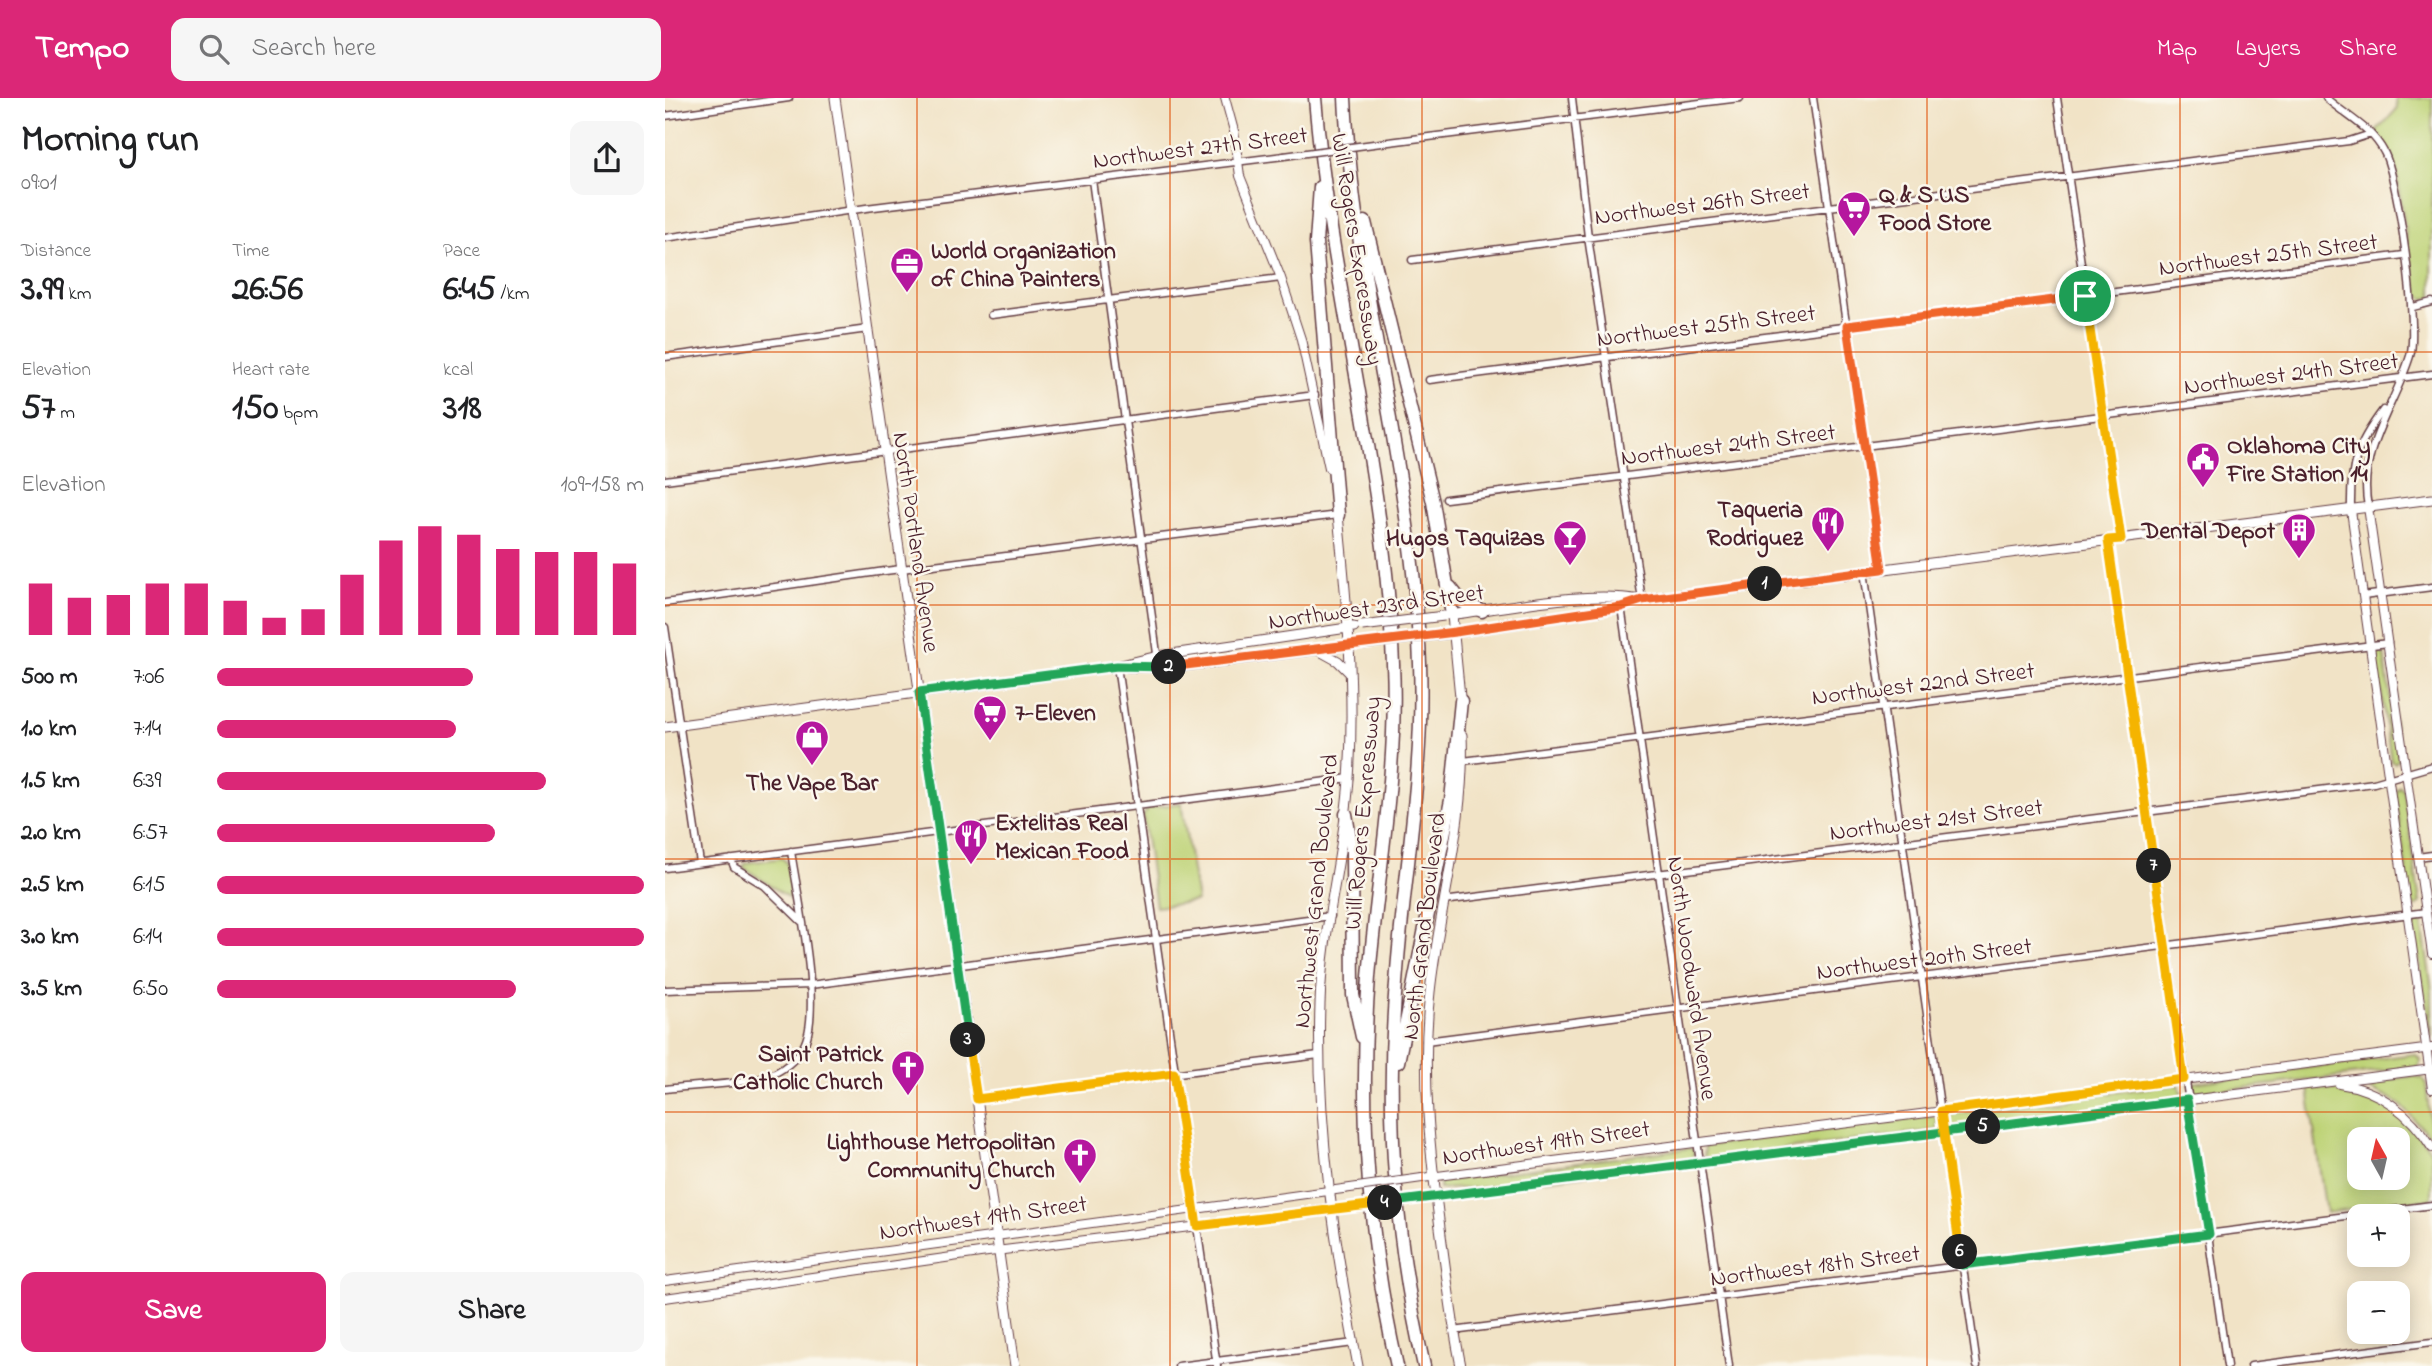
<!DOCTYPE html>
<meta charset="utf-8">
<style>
body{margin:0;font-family:"Indie Flower",sans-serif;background:#f6f6f6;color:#202124;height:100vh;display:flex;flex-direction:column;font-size:26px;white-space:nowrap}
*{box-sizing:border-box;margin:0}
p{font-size:23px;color:#757577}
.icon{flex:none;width:38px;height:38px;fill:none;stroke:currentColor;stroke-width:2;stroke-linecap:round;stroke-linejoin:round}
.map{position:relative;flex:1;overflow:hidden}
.details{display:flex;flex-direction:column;background:#fff;width:665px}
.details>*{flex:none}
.needle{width:46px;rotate:352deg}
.controls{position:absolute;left:1682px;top:1029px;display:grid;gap:14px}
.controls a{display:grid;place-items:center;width:63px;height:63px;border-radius:14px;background:#fff;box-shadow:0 4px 18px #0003;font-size:35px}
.pin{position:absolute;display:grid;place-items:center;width:60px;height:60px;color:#fff;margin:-30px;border:4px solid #fff;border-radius:50%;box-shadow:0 2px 7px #0007}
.km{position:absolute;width:35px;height:35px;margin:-18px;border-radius:50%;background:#222;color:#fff;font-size:19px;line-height:35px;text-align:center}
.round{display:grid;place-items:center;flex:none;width:74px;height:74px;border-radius:14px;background:#f6f6f6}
.head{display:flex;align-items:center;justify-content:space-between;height:119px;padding:0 21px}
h1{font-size:38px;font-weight:700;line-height:52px}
.figures{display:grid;grid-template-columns:repeat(3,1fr);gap:10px;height:119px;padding:7px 21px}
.figures div{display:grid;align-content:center}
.figures b{font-size:35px;font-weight:700}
.figures small{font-size:19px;font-weight:400}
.figures p{font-size:19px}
.chart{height:196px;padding:14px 21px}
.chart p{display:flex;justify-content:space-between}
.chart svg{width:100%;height:126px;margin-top:7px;stroke:#db2777;stroke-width:6}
.cta{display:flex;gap:14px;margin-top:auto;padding:14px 21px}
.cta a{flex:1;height:80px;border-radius:14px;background:#db2777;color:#fff;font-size:28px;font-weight:700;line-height:80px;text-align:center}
.cta a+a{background:#f6f6f6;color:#202124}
ul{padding:0 21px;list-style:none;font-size:23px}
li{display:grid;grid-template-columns:112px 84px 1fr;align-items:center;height:52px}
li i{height:18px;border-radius:9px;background:#db2777}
header{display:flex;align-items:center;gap:42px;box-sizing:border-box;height:98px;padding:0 35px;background:#db2777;color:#fff}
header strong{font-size:33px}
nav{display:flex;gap:38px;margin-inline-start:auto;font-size:24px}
.search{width:490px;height:63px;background:#f6f6f6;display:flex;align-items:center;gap:18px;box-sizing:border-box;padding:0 24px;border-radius:14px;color:#757577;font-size:26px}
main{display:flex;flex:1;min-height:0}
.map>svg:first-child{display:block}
.green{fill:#bed377;stroke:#847951;stroke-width:2;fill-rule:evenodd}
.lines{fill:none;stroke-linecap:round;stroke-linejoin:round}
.minor-casing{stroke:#633c42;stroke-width:9}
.tertiary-casing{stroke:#633c42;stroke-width:10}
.secondary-casing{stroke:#633c42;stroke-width:11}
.motorway-casing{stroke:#633c42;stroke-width:15}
.minor{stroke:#fff;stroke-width:6}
.tertiary{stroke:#fff;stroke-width:8}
.secondary{stroke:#fff;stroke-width:9}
.motorway{stroke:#fff;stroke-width:12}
.minor-bridge-casing{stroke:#633c42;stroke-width:9;stroke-linecap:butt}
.tertiary-bridge-casing{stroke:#633c42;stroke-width:10;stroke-linecap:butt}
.secondary-bridge-casing{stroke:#633c42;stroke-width:11;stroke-linecap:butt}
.minor-bridge{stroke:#fff;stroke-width:6}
.tertiary-bridge{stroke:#fff;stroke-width:8}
.secondary-bridge{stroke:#fff;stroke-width:9}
.split-1-casing{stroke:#fff;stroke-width:14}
.split-2-casing{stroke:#fff;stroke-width:14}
.split-3-casing{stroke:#fff;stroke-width:14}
.split-4-casing{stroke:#fff;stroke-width:14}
.split-5-casing{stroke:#fff;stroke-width:14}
.split-6-casing{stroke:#fff;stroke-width:14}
.split-7-casing{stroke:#fff;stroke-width:14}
.split-8-casing{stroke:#fff;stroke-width:14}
.split-1{stroke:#f0652b;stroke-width:9}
.split-2{stroke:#f0652b;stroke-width:9}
.split-3{stroke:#22a559;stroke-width:9}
.split-4{stroke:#f5b400;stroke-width:9}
.split-5{stroke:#22a559;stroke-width:9}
.split-6{stroke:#22a559;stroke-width:9}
.split-7{stroke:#f5b400;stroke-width:9}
.split-8{stroke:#f5b400;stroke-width:9}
.grid{fill:none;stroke:#e0560e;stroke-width:2;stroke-opacity:0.55}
.labels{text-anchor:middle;stroke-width:5;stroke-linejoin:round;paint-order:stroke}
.street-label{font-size:24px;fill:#4a1f2b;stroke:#fbf7ec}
.poi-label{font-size:24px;font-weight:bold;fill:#4a1f2b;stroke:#fbf7ec;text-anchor:start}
</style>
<header>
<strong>Tempo</strong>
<div class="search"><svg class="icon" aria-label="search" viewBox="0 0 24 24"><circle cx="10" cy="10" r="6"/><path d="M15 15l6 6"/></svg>Search here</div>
<nav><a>Map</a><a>Layers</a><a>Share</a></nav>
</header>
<main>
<section class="details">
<div class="head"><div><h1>Morning run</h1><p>09:01</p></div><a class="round"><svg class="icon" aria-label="share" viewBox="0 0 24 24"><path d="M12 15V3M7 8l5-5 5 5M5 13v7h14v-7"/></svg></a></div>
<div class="figures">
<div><p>Distance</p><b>3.99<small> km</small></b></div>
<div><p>Time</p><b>26:56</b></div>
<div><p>Pace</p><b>6:45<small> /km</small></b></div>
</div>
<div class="figures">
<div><p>Elevation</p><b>57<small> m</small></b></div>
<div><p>Heart rate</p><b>150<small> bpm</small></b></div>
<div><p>kcal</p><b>318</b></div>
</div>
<div class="chart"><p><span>Elevation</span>109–158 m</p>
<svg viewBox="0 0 160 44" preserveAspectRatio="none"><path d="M5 44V26M15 44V31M25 44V30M35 44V26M45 44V26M55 44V32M65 44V38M75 44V35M85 44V23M95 44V11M105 44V6M115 44V9M125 44V14M135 44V15M145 44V15M155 44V19"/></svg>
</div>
<ul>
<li><b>500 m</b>7:06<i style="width:60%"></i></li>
<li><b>1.0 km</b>7:14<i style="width:56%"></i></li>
<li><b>1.5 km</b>6:39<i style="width:77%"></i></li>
<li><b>2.0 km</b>6:57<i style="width:65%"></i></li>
<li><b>2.5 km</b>6:15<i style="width:100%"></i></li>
<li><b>3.0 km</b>6:14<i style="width:100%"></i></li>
<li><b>3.5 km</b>6:50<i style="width:70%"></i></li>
</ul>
<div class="cta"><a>Save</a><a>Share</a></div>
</section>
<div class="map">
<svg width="1767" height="1268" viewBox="0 0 1767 1268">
<rect width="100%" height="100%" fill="#fbf7ec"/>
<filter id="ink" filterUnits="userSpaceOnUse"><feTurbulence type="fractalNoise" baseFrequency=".0143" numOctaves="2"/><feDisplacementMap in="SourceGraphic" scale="14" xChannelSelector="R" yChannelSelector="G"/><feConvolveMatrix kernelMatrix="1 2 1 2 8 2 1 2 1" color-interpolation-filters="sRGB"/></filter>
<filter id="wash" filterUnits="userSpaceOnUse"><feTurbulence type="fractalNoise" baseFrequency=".00686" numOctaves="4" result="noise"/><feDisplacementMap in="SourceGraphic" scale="28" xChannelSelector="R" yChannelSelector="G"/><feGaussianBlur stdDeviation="1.57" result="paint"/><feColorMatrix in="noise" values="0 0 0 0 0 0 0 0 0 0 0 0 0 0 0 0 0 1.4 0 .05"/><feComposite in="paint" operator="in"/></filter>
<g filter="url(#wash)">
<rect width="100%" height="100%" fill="#f1e3c6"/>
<path class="green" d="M1731 0H1767V199L1760 201 1750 195 1731 71 1723 52 1710 35 1732 11Z
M1714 553 1719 556 1734 661 1730 665 1726 663 1711 557Z
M1735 688 1739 693 1755 805 1751 809 1746 806 1730 693Z
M516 705 532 803 491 809 478 718 484 710Z
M117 760 123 766 127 802 78 769 81 765Z
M1751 823 1757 825 1767 892V942L1749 829Z
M1750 956 1756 962 1753 969 1527 996 1528 985Z
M1749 978 1757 980 1761 986 1767 1041 1735 1006 1694 986Z
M1513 986 1518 997 1515 1001 1286 1030 1283 1026 1285 1016Z
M1643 991C1685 989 1724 1000 1751 1034 1756 1040 1764 1048 1767 1057 1767 1069 1767 1088 1767 1101L1661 1115ZM1694 1041H1732V1080H1694Z
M1269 1018 1272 1021V1032L1043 1061 1039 1059 1040 1048Z
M1025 1050 1029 1052 1027 1063 816 1090 775 1091V1083Z"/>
</g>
<g filter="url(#ink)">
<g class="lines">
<g class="minor-casing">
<path id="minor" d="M907 0 923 139 977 502
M1148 0 1217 471
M1392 0 1456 441
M1661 0C1681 18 1706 29 1719 54 1733 79 1754 231 1745 258 1729 310 1692 353 1703 409
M0 18 124 0
M716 45 1075 0
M427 82 494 570
M0 140 201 110 619 58
M747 162 1684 43 1706 36
M1748 209 1767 204
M326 217 616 180
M0 259 203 231
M764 282 1739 157
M0 382 650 297
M781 401 1767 276
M1686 412C1685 367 1691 348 1718 312
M1443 442 1562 1268
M1199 473 1312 1268
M1698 498 1767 489
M0 505 220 473 673 417
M956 508 1064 1268
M0 529 35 765
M452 568 552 1268
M798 663 1723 545
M1753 759 1767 757
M66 761 69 769 100 788 136 823
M0 770 685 680
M778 803 1709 685 1767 668
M0 892 145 887 666 818
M761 943 1761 814
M0 991C28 987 76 987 101 979 117 973 130 963 138 949 159 913 132 796 126 753
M312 1001 654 957
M788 1233 1767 1107
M513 1268 689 1245
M1586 1268 1767 1244"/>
</g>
<g class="tertiary-casing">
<path id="tertiary" d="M560 0 569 33 575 78 616 180 636 241 664 370
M1703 409 1767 856
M1686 412 1767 991
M1674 986C1714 991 1746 1016 1767 1050
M757 1080 1767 950
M758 1100 1767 971
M0 1183 678 1091
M0 1200 315 1155 680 1110"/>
</g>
<g class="secondary-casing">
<path id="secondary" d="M170 0 350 1268
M673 417C682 505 690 593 684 681 679 756 657 831 655 906 651 1027 670 1149 693 1268
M784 517C841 510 920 492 975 502
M787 517 796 609
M780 536 956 509 977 502 1767 401
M653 552 673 563 684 574
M463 569H511L689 547
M0 629 452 568 493 558 689 529
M796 1268C787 1225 782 1181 776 1137 765 1056 756 976 765 894 774 809 801 723 797 637"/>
</g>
<g class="motorway-casing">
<path id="motorway" d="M650 0C666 190 720 375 728 566 733 671 713 774 704 879 694 1008 703 1141 732 1268
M680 0C689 190 748 375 755 566 759 669 740 770 732 873 720 1004 729 1139 759 1268
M655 89 651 144 673 417
M700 124 768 404 787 517
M785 489 797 504 817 513
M681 716 687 752 688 897 697 939
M733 964 786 702 796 603"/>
</g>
<use href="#minor" class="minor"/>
<use href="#tertiary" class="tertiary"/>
<use href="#secondary" class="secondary"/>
<use href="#motorway" class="motorway"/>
<g class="minor-bridge-casing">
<path id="minor-bridge" d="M619 58 716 45"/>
</g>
<g class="tertiary-bridge-casing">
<path id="tertiary-bridge" d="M678 1091 757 1080
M680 1110 758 1100"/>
</g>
<g class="secondary-bridge-casing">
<path id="secondary-bridge" d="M697 528 779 518
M698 546 780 536"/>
</g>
<use href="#minor-bridge" class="minor-bridge"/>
<use href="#tertiary-bridge" class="tertiary-bridge"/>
<use href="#secondary-bridge" class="secondary-bridge"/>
</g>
</g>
<g class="lines" filter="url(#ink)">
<g class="split-1-casing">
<path id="split-1" d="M1100 486 1217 471 1182 228 1420 198"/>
</g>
<g class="split-2-casing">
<path id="split-2" d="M504 569 790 534 956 509 977 502 1100 486"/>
</g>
<g class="split-3-casing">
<path id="split-3" d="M303 942 254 594 452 568 504 569"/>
</g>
<g class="split-4-casing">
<path id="split-4" d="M303 942 312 1001 509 975 532 1128 720 1105"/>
</g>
<g class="split-5-casing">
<path id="split-5" d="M720 1105 1318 1029"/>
</g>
<g class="split-6-casing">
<path id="split-6" d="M1295 1154 1297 1167 1544 1136 1522 1002 1318 1029"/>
</g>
<g class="split-7-casing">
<path id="split-7" d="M1295 1154 1276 1013 1519 981 1489 768"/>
</g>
<g class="split-8-casing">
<path id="split-8" d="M1420 198 1456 441 1443 442 1489 768"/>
</g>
<use href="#split-1" class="split-1"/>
<use href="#split-2" class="split-2"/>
<use href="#split-3" class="split-3"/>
<use href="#split-4" class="split-4"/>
<use href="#split-5" class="split-5"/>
<use href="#split-6" class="split-6"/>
<use href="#split-7" class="split-7"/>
<use href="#split-8" class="split-8"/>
</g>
<path class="grid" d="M252 0V1268M505 0V1268M757 0V1268M1010 0V1268M1262 0V1268M1515 0V1268M0 254H1767M0 507H1767M0 761H1767M0 1014H1767"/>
<defs>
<g id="supermarket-pin" transform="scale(1.75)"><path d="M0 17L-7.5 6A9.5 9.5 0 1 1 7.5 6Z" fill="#b5179e" stroke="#fbf7ec"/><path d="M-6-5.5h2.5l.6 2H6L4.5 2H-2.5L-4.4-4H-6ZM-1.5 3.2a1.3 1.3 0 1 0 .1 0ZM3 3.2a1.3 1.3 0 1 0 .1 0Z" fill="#fff"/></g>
<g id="office-pin" transform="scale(1.75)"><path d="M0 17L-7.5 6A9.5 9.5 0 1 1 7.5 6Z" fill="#b5179e" stroke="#fbf7ec"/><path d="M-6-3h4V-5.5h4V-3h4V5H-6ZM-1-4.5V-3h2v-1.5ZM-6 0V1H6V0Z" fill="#fff"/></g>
<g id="civic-pin" transform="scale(1.75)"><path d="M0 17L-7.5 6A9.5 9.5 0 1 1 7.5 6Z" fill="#b5179e" stroke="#fbf7ec"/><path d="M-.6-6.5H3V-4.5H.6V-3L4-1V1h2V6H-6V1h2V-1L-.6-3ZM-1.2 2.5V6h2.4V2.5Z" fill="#fff"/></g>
<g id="restaurant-pin" transform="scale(1.75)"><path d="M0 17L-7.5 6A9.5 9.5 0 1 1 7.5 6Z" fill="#b5179e" stroke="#fbf7ec"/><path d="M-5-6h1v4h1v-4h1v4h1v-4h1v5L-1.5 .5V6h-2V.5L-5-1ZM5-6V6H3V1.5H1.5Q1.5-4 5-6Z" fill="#fff"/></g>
<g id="building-pin" transform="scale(1.75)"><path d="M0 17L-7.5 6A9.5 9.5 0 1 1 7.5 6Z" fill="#b5179e" stroke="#fbf7ec"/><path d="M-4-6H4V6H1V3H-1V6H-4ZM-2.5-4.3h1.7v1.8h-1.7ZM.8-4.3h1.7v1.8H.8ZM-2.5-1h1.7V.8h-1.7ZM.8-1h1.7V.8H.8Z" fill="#fff"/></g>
<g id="bar-pin" transform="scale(1.75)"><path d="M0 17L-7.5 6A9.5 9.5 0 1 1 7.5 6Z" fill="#b5179e" stroke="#fbf7ec"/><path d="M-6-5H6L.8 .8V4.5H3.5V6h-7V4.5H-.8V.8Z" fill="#fff"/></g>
<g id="shop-pin" transform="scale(1.75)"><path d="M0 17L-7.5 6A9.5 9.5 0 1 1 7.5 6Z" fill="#b5179e" stroke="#fbf7ec"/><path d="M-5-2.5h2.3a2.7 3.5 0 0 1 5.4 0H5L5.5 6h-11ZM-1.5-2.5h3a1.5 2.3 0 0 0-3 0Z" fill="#fff"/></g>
<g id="church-pin" transform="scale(1.75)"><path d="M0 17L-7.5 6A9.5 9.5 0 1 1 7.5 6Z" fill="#b5179e" stroke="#fbf7ec"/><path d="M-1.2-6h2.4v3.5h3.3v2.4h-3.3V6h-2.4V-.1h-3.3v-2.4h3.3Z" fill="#fff"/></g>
</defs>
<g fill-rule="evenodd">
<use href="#supermarket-pin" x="1189" y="110"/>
<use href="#office-pin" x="242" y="166"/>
<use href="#civic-pin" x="1538" y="361"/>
<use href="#restaurant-pin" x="1163" y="425"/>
<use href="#building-pin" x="1634" y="432"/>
<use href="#bar-pin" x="905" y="439"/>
<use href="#supermarket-pin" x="325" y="614"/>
<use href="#shop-pin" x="147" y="639"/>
<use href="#restaurant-pin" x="306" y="738"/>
<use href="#church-pin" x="243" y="969"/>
<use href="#church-pin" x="415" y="1057"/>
</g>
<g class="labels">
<g class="street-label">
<text transform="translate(535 49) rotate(-7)" y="8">Northwest 27th Street</text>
<text transform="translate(1037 105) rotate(-7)" y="8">Northwest 26th Street</text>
<text transform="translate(693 151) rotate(81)" y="8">Will Rogers Expressway</text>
<text transform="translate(1603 156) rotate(-7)" y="8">Northwest 25th Street</text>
<text transform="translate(1041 227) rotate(-7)" y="8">Northwest 25th Street</text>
<text transform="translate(1626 275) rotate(-7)" y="8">Northwest 24th Street</text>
<text transform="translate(1063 346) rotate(-7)" y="8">Northwest 24th Street</text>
<text transform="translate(252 444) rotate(82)" y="8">North Portland Avenue</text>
<text transform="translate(711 508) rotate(-8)" y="8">Northwest 23rd Street</text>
<text transform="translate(1258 585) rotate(-7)" y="8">Northwest 22nd Street</text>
<text transform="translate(697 715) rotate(-85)" y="8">Will Rogers Expressway</text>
<text transform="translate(1271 721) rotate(-7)" y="8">Northwest 21st Street</text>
<text transform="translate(650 793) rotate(-84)" y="8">Northwest Grand Boulevard</text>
<text transform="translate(758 828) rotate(-83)" y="8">North Grand Boulevard</text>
<text transform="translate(1259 860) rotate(-7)" y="8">Northwest 20th Street</text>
<text transform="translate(1028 880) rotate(82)" y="8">North Woodward Avenue</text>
<text transform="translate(881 1044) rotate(-8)" y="8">Northwest 19th Street</text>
<text transform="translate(318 1119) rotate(-8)" y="8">Northwest 19th Street</text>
<text transform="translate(1150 1167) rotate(-7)" y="8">Northwest 18th Street</text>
</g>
<g class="poi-label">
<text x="1214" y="104">Q &amp; S US<tspan x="1214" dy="28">Food Store</tspan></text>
<text x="266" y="160">World Organization<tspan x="266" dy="28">of China Painters</tspan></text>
<text x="1562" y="355">Oklahoma City<tspan x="1562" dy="28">Fire Station 14</tspan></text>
<text x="1138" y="419" text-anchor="end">Taqueria<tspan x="1138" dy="28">Rodriguez</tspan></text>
<text x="1610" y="440" text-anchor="end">Dental Depot</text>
<text x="880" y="447" text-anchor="end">Hugos Taquizas</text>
<text x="350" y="622">7-Eleven</text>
<text x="147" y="692" text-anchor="middle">The Vape Bar</text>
<text x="330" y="732">Extelitas Real<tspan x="330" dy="28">Mexican Food</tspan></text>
<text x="218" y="963" text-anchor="end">Saint Patrick<tspan x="218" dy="28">Catholic Church</tspan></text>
<text x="390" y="1051" text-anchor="end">Lighthouse Metropolitan<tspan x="390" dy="28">Community Church</tspan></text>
</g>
</g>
</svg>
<div class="controls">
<a><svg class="needle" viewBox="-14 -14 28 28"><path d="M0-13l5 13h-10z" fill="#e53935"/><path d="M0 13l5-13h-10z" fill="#757577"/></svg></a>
<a>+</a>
<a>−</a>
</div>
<div class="pin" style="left:1420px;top:198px;background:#1e9e55"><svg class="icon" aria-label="arrive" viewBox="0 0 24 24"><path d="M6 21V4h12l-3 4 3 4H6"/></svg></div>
<b class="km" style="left:1100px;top:486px">1</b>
<b class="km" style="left:504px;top:569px">2</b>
<b class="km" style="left:303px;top:942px">3</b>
<b class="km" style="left:720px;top:1105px">4</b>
<b class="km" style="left:1318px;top:1029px">5</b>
<b class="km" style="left:1295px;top:1154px">6</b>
<b class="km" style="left:1489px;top:768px">7</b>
</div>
</main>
